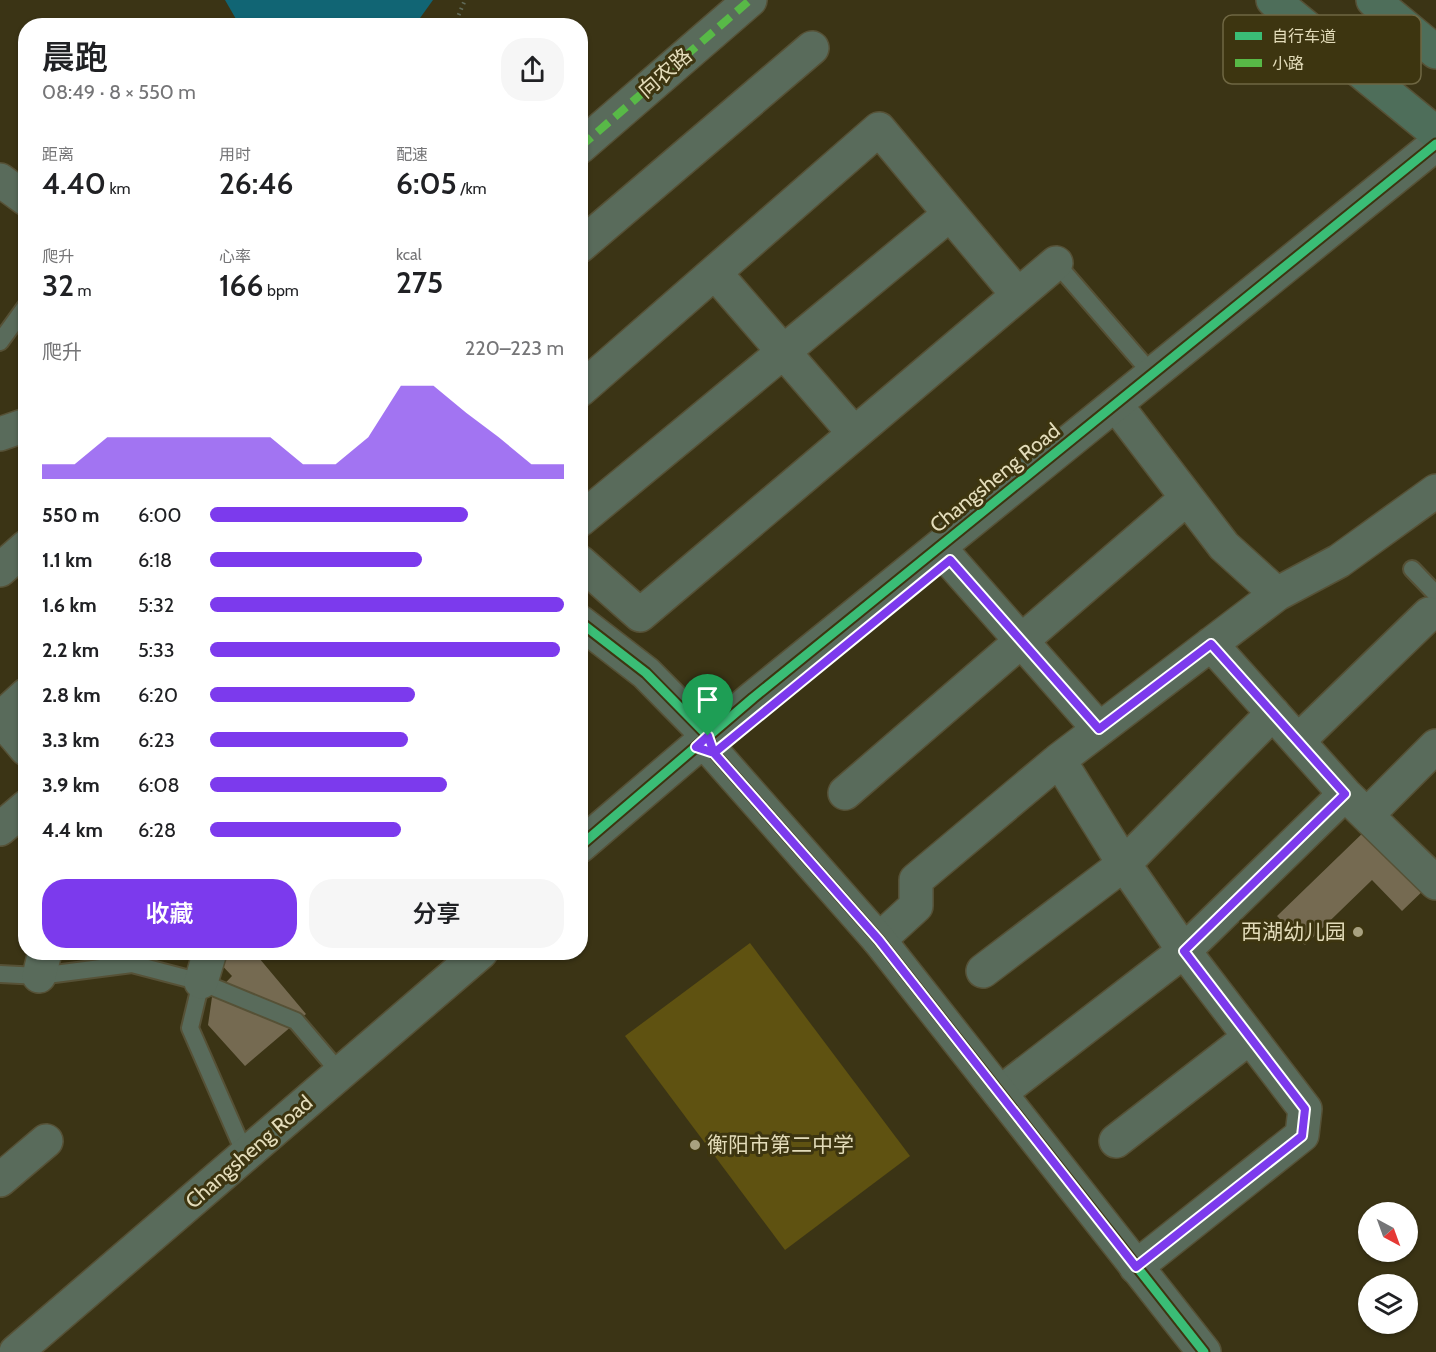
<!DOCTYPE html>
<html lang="zh">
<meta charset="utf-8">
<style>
body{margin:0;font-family:Cabin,"Noto Sans SC",sans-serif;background:#f6f6f6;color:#202124;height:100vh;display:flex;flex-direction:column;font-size:22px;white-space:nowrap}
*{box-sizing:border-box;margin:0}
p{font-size:20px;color:#757577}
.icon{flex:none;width:33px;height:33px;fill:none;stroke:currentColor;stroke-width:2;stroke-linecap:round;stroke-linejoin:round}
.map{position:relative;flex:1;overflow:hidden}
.side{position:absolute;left:18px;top:18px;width:570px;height:942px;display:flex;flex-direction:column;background:#fff;border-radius:24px;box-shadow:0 2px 4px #0004}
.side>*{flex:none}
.needle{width:39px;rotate:139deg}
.controls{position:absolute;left:1358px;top:1202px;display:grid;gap:12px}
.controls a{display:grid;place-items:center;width:60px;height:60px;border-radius:50%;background:#fff;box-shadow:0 2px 4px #0004;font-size:30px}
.pin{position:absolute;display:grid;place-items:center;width:51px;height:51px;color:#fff;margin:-62px -26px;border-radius:50% 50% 50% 0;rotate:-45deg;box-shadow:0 0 6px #0007}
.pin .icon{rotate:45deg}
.round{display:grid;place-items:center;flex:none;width:63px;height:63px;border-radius:24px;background:#f6f6f6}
.summary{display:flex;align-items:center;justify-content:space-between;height:102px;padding:0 24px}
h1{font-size:33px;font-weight:600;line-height:45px}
.stats{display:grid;grid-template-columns:repeat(3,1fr);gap:9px;height:102px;padding:6px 24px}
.stats div{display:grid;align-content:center}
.stats b{font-size:30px;font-weight:600}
.stats small{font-size:16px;font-weight:400}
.stats p{font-size:16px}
.chart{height:168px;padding:12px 24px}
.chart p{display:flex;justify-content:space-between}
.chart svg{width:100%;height:108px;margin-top:6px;fill:#7c3aed;opacity:.7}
.action{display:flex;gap:12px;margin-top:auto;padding:12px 24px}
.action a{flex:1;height:69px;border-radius:24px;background:#7c3aed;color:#fff;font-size:24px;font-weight:600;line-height:69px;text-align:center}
.action a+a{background:#f6f6f6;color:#202124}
ul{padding:0 24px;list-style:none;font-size:20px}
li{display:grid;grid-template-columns:96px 72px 1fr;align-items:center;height:45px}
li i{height:15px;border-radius:8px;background:#7c3aed}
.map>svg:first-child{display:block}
.green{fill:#5f5211}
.water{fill:#116574}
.building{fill:#756a51}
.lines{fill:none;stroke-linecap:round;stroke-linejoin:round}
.service-casing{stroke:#565136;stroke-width:20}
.minor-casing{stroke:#565136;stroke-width:36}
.tertiary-casing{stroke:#565136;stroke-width:36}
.primary-casing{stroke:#565136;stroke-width:36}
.path{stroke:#626c5b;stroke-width:4;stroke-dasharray:1.5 4.5;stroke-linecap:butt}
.service{stroke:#596b5b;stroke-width:16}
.minor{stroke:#596b5b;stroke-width:33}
.tertiary{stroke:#596b5b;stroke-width:33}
.primary{stroke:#4e6e5a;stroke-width:33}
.quiet{stroke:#58b947;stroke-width:8;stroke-dasharray:15 8;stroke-linecap:butt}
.cycleway-casing{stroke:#3d3510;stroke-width:13}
.cycleway{stroke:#3abd76;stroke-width:9}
.route-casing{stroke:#fff;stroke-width:12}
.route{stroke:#7c3aed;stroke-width:8}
.poi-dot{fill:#a8a180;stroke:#3d3510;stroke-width:2}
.labels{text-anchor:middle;stroke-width:6;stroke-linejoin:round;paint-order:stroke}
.street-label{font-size:21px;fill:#e3dcba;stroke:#3d3510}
.poi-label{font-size:21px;fill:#e3dcba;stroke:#3d3510;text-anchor:end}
.key{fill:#3d3510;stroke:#6f6743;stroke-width:1.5}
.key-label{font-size:16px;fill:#e3dcba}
</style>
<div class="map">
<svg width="1436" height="1352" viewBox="0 0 1436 1352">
<rect width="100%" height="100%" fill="#3b3415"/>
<path class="green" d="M750 943 910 1156 785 1250 625 1036Z"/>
<path class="water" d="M225 0H433L415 25 240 26Z"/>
<path class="building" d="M1370 826 1428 886 1402 911 1372 880 1305 945 1277 916Z
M225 952H254L306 1014 245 1066 208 1025 212 997 232 976 216 959Z"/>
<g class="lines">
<g class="service-casing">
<path id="service" d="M1056 263 1152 374
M0 342 26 306
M1412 569 1436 594
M0 974 39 976 132 964 201 982 296 1021 330 1061
M201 982 190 1028 239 1140"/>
</g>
<g class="minor-casing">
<path id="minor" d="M580 147 750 0
M580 246 812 48
M715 273 854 433
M580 390 879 129 1018 295
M1126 418 1224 546 1277 594
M580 520 950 214
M950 560 1099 729
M580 562 640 615 1056 263
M0 570 26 547
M1211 644 1345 794 1436 883
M0 718 26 749
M0 719 26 695
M1298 741 1429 614
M1059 760 1124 864 1184 951 1305 1109 1302 1135 1136 1267
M845 793 1187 498
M1367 815 1436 746
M0 829 26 807
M879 940 916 906V880L1059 760 1277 594 1339 561 1436 491
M983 971 1124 864 1273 713
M39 976 45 952
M201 982 210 952
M1000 1093 1184 951 1345 794
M1116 1141 1250 1037
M0 1180 46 1141"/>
</g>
<g class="tertiary-casing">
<path id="tertiary" d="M0 180 26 199
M0 434 26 425
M580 622 646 673 708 736 714 753 879 940 1204 1352
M580 846 753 698 1436 144
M16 1352 481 952"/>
</g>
<g class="primary-casing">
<path id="primary" d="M1273 0 1436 133
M1373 0 1436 52"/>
</g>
<path class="path" d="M454 26 465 0"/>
<use href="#service" class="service"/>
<use href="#minor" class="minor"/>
<use href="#tertiary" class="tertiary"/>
<use href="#primary" class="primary"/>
<path class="quiet" d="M580 147 750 0"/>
<g class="cycleway-casing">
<path id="cycleway" d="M580 622 646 673 708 736 714 753 879 940 1204 1352
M580 846 753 698 1436 144"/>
</g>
<use href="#cycleway" class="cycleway"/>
</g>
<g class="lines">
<g class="route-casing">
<path id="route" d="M708 736 696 747 714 753 879 940 1136 1267 1302 1136 1305 1109 1184 951 1345 794 1211 644 1099 729 950 560 714 753 708 736"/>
</g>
<use href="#route" class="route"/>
</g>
<g class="poi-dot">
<circle cx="1358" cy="932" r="6"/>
<circle cx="695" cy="1145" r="6"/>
</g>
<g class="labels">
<g class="street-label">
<text transform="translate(665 73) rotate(-41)" y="7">向农路</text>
<text transform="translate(995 478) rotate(-39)" y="7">Changsheng Road</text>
<text transform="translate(249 1152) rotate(-41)" y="7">Changsheng Road</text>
</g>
<g class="poi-label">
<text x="1346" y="939">西湖幼儿园</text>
<text x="707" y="1152" text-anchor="start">衡阳市第二中学</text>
</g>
</g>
<rect x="1223" y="15" width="198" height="69" rx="9" class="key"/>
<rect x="1235" y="32" width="27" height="8" fill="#3abd76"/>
<rect x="1235" y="59" width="27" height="8" fill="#58b947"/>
<g class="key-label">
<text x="1272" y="42">自行车道</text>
<text x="1272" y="69">小路</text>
</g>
</svg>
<div class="controls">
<a><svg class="needle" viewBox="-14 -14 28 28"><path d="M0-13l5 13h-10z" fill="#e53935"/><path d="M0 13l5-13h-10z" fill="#757577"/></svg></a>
<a><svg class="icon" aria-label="layers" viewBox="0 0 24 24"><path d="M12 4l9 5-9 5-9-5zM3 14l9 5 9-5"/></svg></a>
</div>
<div class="pin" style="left:708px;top:736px;background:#1e9e55"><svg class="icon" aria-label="arrive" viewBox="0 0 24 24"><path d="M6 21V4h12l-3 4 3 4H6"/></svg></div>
<section class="side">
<div class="summary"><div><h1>晨跑</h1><p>08:49 · 8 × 550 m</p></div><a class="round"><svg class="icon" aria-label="share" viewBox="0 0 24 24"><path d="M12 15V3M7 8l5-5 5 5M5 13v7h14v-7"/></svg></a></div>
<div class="stats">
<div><p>距离</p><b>4.40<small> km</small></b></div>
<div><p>用时</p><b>26:46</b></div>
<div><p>配速</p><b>6:05<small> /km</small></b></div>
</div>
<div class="stats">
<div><p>爬升</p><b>32<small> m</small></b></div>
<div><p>心率</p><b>166<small> bpm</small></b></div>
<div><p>kcal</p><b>275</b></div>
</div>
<div class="chart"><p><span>爬升</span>220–223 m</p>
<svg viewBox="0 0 160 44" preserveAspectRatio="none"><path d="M0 44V38L10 38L20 27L30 27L40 27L50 27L60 27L70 27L80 38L90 38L100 27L110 6L120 6L130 17L140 27L150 38L160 38V44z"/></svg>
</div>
<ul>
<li><b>550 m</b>6:00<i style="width:73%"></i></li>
<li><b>1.1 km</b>6:18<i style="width:60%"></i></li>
<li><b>1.6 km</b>5:32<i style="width:100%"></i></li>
<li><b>2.2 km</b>5:33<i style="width:99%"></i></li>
<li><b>2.8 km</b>6:20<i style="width:58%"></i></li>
<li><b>3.3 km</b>6:23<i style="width:56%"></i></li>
<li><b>3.9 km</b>6:08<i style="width:67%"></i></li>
<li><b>4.4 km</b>6:28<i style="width:54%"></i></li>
</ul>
<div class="action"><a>收藏</a><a>分享</a></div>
</section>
</div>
